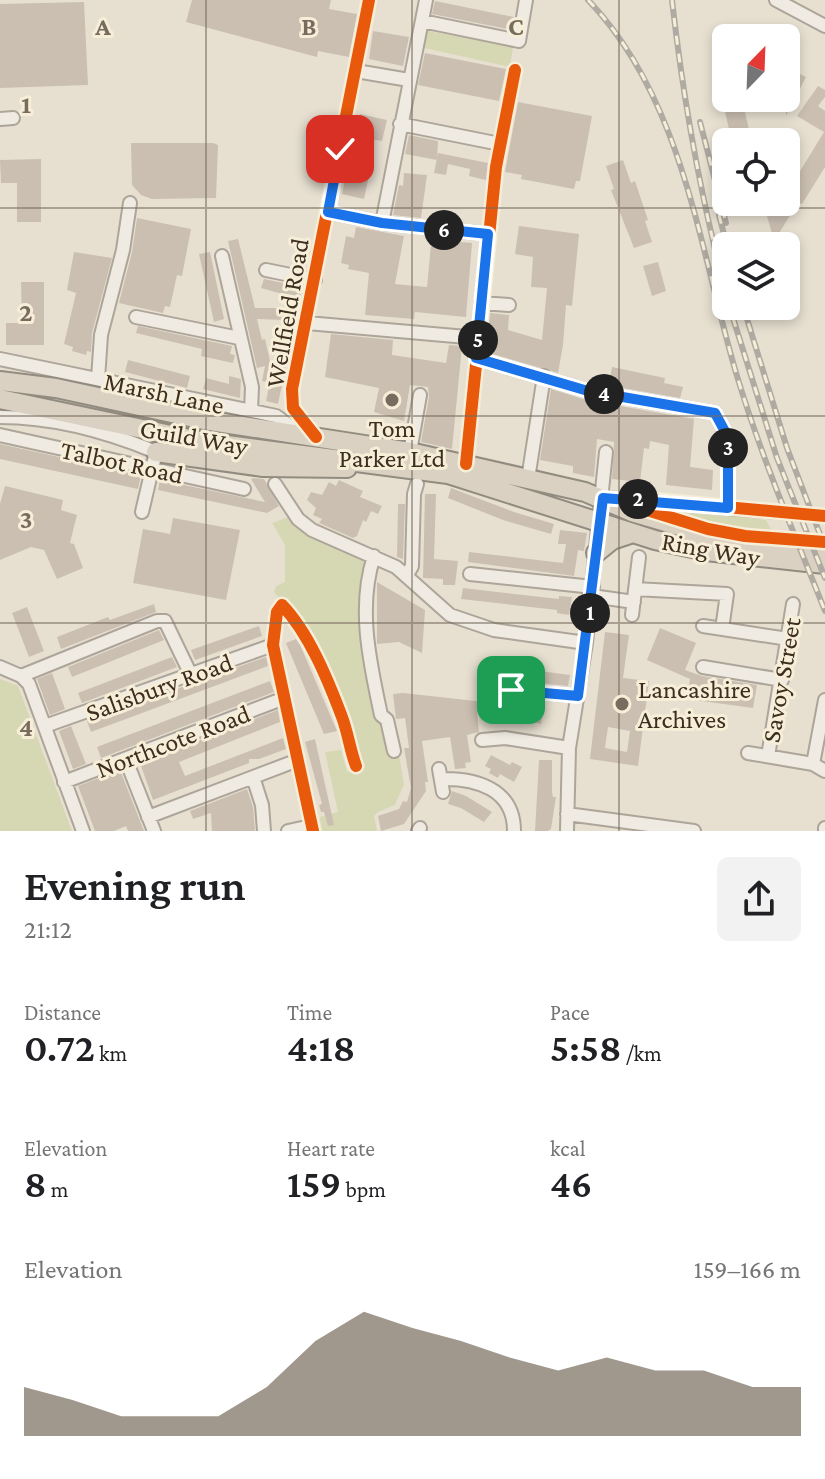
<!DOCTYPE html>
<meta charset="utf-8">
<style>
body{margin:0;font-family:"Crimson Pro",serif;background:#f2f2f2;color:#202124;height:100vh;display:flex;flex-direction:column;font-size:30px;white-space:nowrap}
*{box-sizing:border-box;margin:0}
p{font-size:26px;color:#757577}
.icon{flex:none;width:44px;height:44px;fill:none;stroke:currentColor;stroke-width:2;stroke-linecap:round;stroke-linejoin:round}
.map{position:relative;height:831px;overflow:hidden}
.details{display:flex;flex-direction:column;background:#fff;flex:1}
.details>*{flex:none}
.needle{width:52px;rotate:23deg}
.controls{position:absolute;left:712px;top:24px;display:grid;gap:16px}
.controls a{display:grid;place-items:center;width:88px;height:88px;border-radius:12px;background:#fff;box-shadow:0 4px 12px #0003;font-size:40px}
.pin{position:absolute;display:grid;place-items:center;width:68px;height:68px;color:#fff;margin:-34px;border-radius:16px;box-shadow:0 4px 12px #0006}
.km{position:absolute;width:40px;height:40px;margin:-20px;border-radius:50%;background:#222;color:#fff;font-size:22px;line-height:40px;text-align:center}
.round{display:grid;place-items:center;flex:none;width:84px;height:84px;border-radius:12px;background:#f2f2f2}
.headline{display:flex;align-items:center;justify-content:space-between;height:136px;padding:0 24px}
h1{font-size:44px;font-weight:600;line-height:60px}
.figures{display:grid;grid-template-columns:repeat(3,1fr);gap:12px;height:136px;padding:8px 24px}
.figures div{display:grid;align-content:center}
.figures b{font-size:40px;font-weight:600}
.figures small{font-size:22px;font-weight:400}
.figures p{font-size:22px}
.chart{height:224px;padding:16px 24px}
.chart p{display:flex;justify-content:space-between}
.chart svg{width:100%;height:144px;margin-top:8px;fill:#786c5e;opacity:.7}
.map>svg:first-child{display:block}
.green{fill:#d6d7b3}
.building{fill:#cbbfb2;fill-rule:evenodd}
.lines{fill:none;stroke-linecap:round;stroke-linejoin:round}
.minor-casing{stroke:#ada599;stroke-width:16}
.highway-casing{stroke:#928b80;stroke-width:22}
.minor{stroke:#efebe3;stroke-width:12}
.highway{stroke:#dad1c2;stroke-width:18}
.rail-casing{stroke:#afaaa2;stroke-width:6}
.rail{stroke:#f7eed8;stroke-width:3;stroke-dasharray:9;stroke-linecap:butt}
.cycleway-casing{stroke:#f7eed8;stroke-width:17}
.cycleway{stroke:#e8590c;stroke-width:12}
.route-casing{stroke:#fff;stroke-width:16}
.route{stroke:#1a73e8;stroke-width:10}
.grid{fill:none;stroke:#786c5e;stroke-width:2;stroke-opacity:0.55}
.poi-dot{fill:#786c5e;stroke:#f7eed8;stroke-width:3}
.labels{text-anchor:middle;stroke-width:6;stroke-linejoin:round;paint-order:stroke}
.street-label{font-size:26px;fill:#3d2e20;stroke:#f7eed8}
.poi-label{font-size:26px;fill:#3d2e20;stroke:#f7eed8}
.grid-label{font-size:26px;text-anchor:middle;font-weight:bold;fill:#786c5e;stroke:#f7eed8;stroke-width:6;stroke-linejoin:round;paint-order:stroke}
</style>
<div class="map">
<svg width="825" height="831" viewBox="0 0 825 831">
<rect width="100%" height="100%" fill="#e7e0d1"/>
<path class="green" d="M423 30 513 47 510 67 420 47Z
M672 508 766 520 774 535 713 526 672 515Z
M292 516 371 557 364 617 390 747 387 756 399 755 404 784 395 805 378 812 374 816 377 831H322L320 817 338 812 325 752 341 750 347 772 362 768 360 754 355 756 349 735 284 603 274 592 276 586 285 582V545L272 523Z
M0 679 18 686 72 831H0Z"/>
<path class="building" d="M192 0H331L329 9 357 14 349 57 318 51 317 57 186 22Z
M435 1 514 17 512 30 432 14Z
M84 2 88 85 0 88V4Z
M373 31 409 37 403 66 369 59Z
M425 53 506 69 499 101 418 85Z
M796 72 806 77 786 116V109L769 98H786V92Z
M818 86 825 90V97L818 106 825 111V167L802 204 798 203 774 241 767 216 760 212 754 213 750 202H766L767 208 786 202V194L824 132 797 116Z
M742 98 744 108 752 142H732L722 99Z
M518 102 592 116 580 181H576L574 189 521 179 522 175 505 172Z
M360 114 387 120 382 141 354 136Z
M409 135 438 141 437 160 405 154Z
M131 143H213L218 145 216 198 152 199 141 195 132 185Z
M438 153 488 163 486 180 469 176 470 169 448 164 446 175 434 173Z
M41 159V222H17V183H1L0 160Z
M623 160 631 183 635 181 648 220 645 221 652 242 634 248 611 190 614 189 606 166Z
M347 171 369 176 364 199 342 194Z
M404 173 427 175 421 218 393 215 399 185 403 186Z
M137 218 191 229 182 276 177 275 170 307 165 306 163 313 119 303 132 252Z
M519 226 579 234 572 306 566 305 563 345 558 373 486 352 490 313 509 315 508 330 542 340 547 288 531 287 533 257 515 254Z
M356 227 404 236 395 284 427 287 431 245H437L438 240 472 243 466 317 415 312 414 319 365 315 369 273 348 269 349 265 341 263 346 236 354 238Z
M238 239 255 308H298L278 404 266 401 270 382 262 381 265 366 257 368 228 241ZM257 319 285 320 273 374 265 339 262 340Z
M74 252 112 258 92 333 91 352 87 351 86 355 72 351 73 347 64 344 76 293 67 290Z
M210 252 224 319 214 322 199 254Z
M658 262 666 291 652 296 643 266Z
M264 279 302 287 300 299 261 288Z
M21 282H44V345H6V323H22Z
M138 326 232 346 230 354 235 355 233 363 201 356 202 349 136 333Z
M331 334 393 340 392 355 446 363 449 345 462 346 452 449 421 442 429 397 428 387 410 385 404 421 374 412 379 388 325 377Z
M128 360 190 376 187 388 125 372Z
M612 367 665 378 664 383 683 387 680 398 611 386 609 384Z
M229 376 241 379 240 398 203 389 206 378 229 384Z
M551 389 586 400 694 419 690 467 713 470 712 490 666 485 669 445 650 441 649 449 644 448 640 482 612 479 614 442 597 439 594 477 573 473V466L540 460Z
M0 444 141 475 138 489 0 459Z
M254 478 264 479 279 506 267 513 158 490 160 480 265 502 251 479Z
M339 480 363 491 360 497 382 506 378 514 371 511 366 522 363 520 357 536 353 538 319 523 322 519 313 515 316 508 307 500 311 492 322 495 329 482 336 486Z
M5 486 63 500 61 510 77 515 70 543 74 544 83 568 57 579 44 550 31 547 0 560V504Z
M451 488 514 512 554 524 551 534 503 520 448 498Z
M425 494H436L434 559 458 561 455 585H443V579L423 578Z
M398 504H405L403 559 397 557Z
M173 518 240 530 226 600 133 583 143 529 170 534Z
M560 530 587 533 584 551 578 550 574 576 468 562 469 552 563 563 566 544H558Z
M377 582 425 610 422 653 399 642 377 644Z
M463 588 559 599V596L572 597 569 615 557 613V610L461 599Z
M154 604 156 612 61 649 57 637 108 617 110 620Z
M27 607 44 651 29 657 12 613Z
M259 626 262 636 195 660 191 650Z
M660 628 696 643 685 670 702 676 757 685 753 708 687 699 690 679 647 660Z
M159 630 164 640 72 677 68 667Z
M605 632 629 635 623 678 649 681 638 766 590 759ZM608 727 630 731 627 752 605 748Z
M296 639 301 647 337 731 324 734 286 643Z
M172 657 177 667 82 703 78 693Z
M266 657 268 666 91 732 87 721Z
M540 671 570 675 568 686 539 683Z
M52 673 65 709 50 715 37 679Z
M270 681 274 692 101 758 97 747Z
M403 693 485 702 486 693 510 699 544 702 541 724 533 722V719L477 712 479 732 467 735 471 762 465 763 466 768 455 769 450 737 422 741 428 782H425L426 791 404 824 381 831 378 816 399 809 403 801 407 802 411 788 404 748H409L405 718 396 719 393 694Z
M278 710 280 722 179 762 185 776 283 738 286 749 259 759H249V763L153 800 140 763Z
M71 726 86 764 73 769 59 731Z
M315 739 334 825 328 826 324 812H321L319 805 322 804 305 742Z
M491 755 510 765 512 762 522 767 514 782 500 774 498 778 489 773 491 769 485 766Z
M539 760H552V792L553 797H556L551 829 548 831H535Z
M120 770 144 831H128L126 826 114 831H95L78 786Z
M247 789 253 807 255 831H212L211 813 193 819 190 811Z
M452 791 466 796 492 812 484 822 461 808 448 804Z"/>
<g class="lines">
<g class="minor-casing">
<path id="minor" d="M776 0 825 26
M422 21 519 41 526 0
M356 71 409 80
M0 119 13 118
M400 124 500 144
M328 212 382 223 488 234
M382 223 426 0
M222 256 252 387 251 411
M266 270 315 280
M481 303 509 305
M136 317 239 338
M307 323 478 338
M476 358 588 391 715 413 728 437V508
M0 359 276 416 300 433
M98 379 101 335 123 250 130 203
M0 417C53 417 108 432 156 452L142 512
M0 435 244 489
M316 437 293 408 292 389 369 0
M410 452 420 395
M466 464 496 167 515 70
M528 479 544 376
M275 484 298 519 312 530 396 567 450 615 494 630 586 643
M606 498 825 516
M374 556C357 608 370 663 381 715L387 720 394 751
M470 574 593 587
M407 575 412 566 414 494 417 484
M635 589 727 594 722 629
M592 596 634 602
M632 615 639 557
M703 626 788 639
M0 667 21 676 29 684 83 831
M703 667 782 680
M21 676 157 621H165L191 675
M511 690 578 696
M825 700 813 764 825 771
M45 726 273 645
M482 740 505 738 569 748
M748 753 813 764
M768 756 793 604
M126 760 154 831
M439 769 443 792
M253 777 262 805 264 831
M441 779C476 778 514 789 514 831
M64 782 282 699
M567 814 694 831
M148 817 298 760
M288 831 311 826
M313 831 273 645 277 612 282 605C309 633 328 680 342 717 348 733 350 750 356 766
M418 831 420 828
M567 831 569 748 586 643 606 452
M825 831V828"/>
</g>
<g class="highway-casing">
<path id="highway" d="M0 381 56 388 204 420 410 452 585 492 632 512 700 532 762 545 825 549
M0 399 204 442 448 474 655 540 706 551 825 564
M156 452 263 467 347 468
M596 553 612 540 633 533"/>
</g>
<use href="#minor" class="minor"/>
<use href="#highway" class="highway"/>
<g class="rail-casing">
<path id="rail" d="M588 0C684 100 699 249 737 376 761 456 794 533 825 611
M672 0C683 98 700 194 725 289
M700 122 726 223
M719 215 727 246
M743 306 787 448 821 537
M733 318 777 458 825 578"/>
</g>
<use href="#rail" class="rail"/>
<g class="cycleway-casing">
<path id="cycleway" d="M316 437 293 408 292 389 369 0
M466 464 496 167 515 70
M825 516 650 500 647 510 708 529 745 536 825 542
M313 831 273 645 277 612 282 605C309 633 328 680 342 717 348 733 350 750 356 766"/>
</g>
<use href="#cycleway" class="cycleway"/>
</g>
<g class="lines">
<g class="route-casing">
<path id="route" d="M340 149 328 212 382 223 488 234 476 358 588 391 715 413 728 437V508L603 498 578 696 511 690"/>
</g>
<use href="#route" class="route"/>
</g>
<path class="grid" d="M206 0V831M412 0V831M619 0V831M0 208H825M0 416H825M0 623H825"/>
<g class="poi-dot">
<circle cx="392" cy="400" r="8"/>
<circle cx="622" cy="704" r="8"/>
</g>
<g class="labels">
<g class="street-label">
<text transform="translate(287 313) rotate(-80)" y="9">Wellfield Road</text>
<text transform="translate(164 393) rotate(12)" y="9">Marsh Lane</text>
<text transform="translate(194 437) rotate(10)" y="9">Guild Way</text>
<text transform="translate(122 462) rotate(12)" y="9">Talbot Road</text>
<text transform="translate(711 549) rotate(10)" y="9">Ring Way</text>
<text transform="translate(781 680) rotate(-80)" y="9">Savoy Street</text>
<text transform="translate(159 687) rotate(-20)" y="9">Salisbury Road</text>
<text transform="translate(173 741) rotate(-21)" y="9">Northcote Road</text>
</g>
<g class="poi-label">
<text x="392" y="437">Tom<tspan x="392" dy="30">Parker Ltd</tspan></text>
<text x="638" y="698" text-anchor="start">Lancashire<tspan x="638" dy="30">Archives</tspan></text>
</g>
</g>
<g class="grid-label">
<text x="103" y="35">A</text>
<text x="309" y="35">B</text>
<text x="516" y="35">C</text>
<text x="26" y="113">1</text>
<text x="26" y="321">2</text>
<text x="26" y="528">3</text>
<text x="26" y="736">4</text>
</g>
</svg>
<div class="controls">
<a><svg class="needle" viewBox="-14 -14 28 28"><path d="M0-13l5 13h-10z" fill="#e53935"/><path d="M0 13l5-13h-10z" fill="#757577"/></svg></a>
<a><svg class="icon" aria-label="locate" viewBox="0 0 24 24"><circle cx="12" cy="12" r="6"/><path d="M12 2v4M12 18v4M2 12h4M18 12h4"/></svg></a>
<a><svg class="icon" aria-label="layers" viewBox="0 0 24 24"><path d="M12 4l9 5-9 5-9-5zM3 14l9 5 9-5"/></svg></a>
</div>
<div class="pin" style="left:511px;top:690px;background:#1e9e55"><svg class="icon" aria-label="arrive" viewBox="0 0 24 24"><path d="M6 21V4h12l-3 4 3 4H6"/></svg></div>
<div class="pin" style="left:340px;top:149px;background:#d93025"><svg class="icon" aria-label="check" viewBox="0 0 24 24"><path d="M5 12l5 5 9-10"/></svg></div>
<b class="km" style="left:590px;top:613px">1</b>
<b class="km" style="left:638px;top:499px">2</b>
<b class="km" style="left:728px;top:448px">3</b>
<b class="km" style="left:604px;top:394px">4</b>
<b class="km" style="left:478px;top:340px">5</b>
<b class="km" style="left:444px;top:230px">6</b>
</div>
<section class="details">
<div class="headline"><div><h1>Evening run</h1><p>21:12</p></div><a class="round"><svg class="icon" aria-label="share" viewBox="0 0 24 24"><path d="M12 15V3M7 8l5-5 5 5M5 13v7h14v-7"/></svg></a></div>
<div class="figures">
<div><p>Distance</p><b>0.72<small> km</small></b></div>
<div><p>Time</p><b>4:18</b></div>
<div><p>Pace</p><b>5:58<small> /km</small></b></div>
</div>
<div class="figures">
<div><p>Elevation</p><b>8<small> m</small></b></div>
<div><p>Heart rate</p><b>159<small> bpm</small></b></div>
<div><p>kcal</p><b>46</b></div>
</div>
<div class="chart"><p><span>Elevation</span>159–166 m</p>
<svg viewBox="0 0 160 44" preserveAspectRatio="none"><path d="M0 44V29L10 33L20 38L30 38L40 38L50 29L60 15L70 6L80 11L90 15L100 20L110 24L120 20L130 24L140 24L150 29L160 29V44z"/></svg>
</div>
</section>
